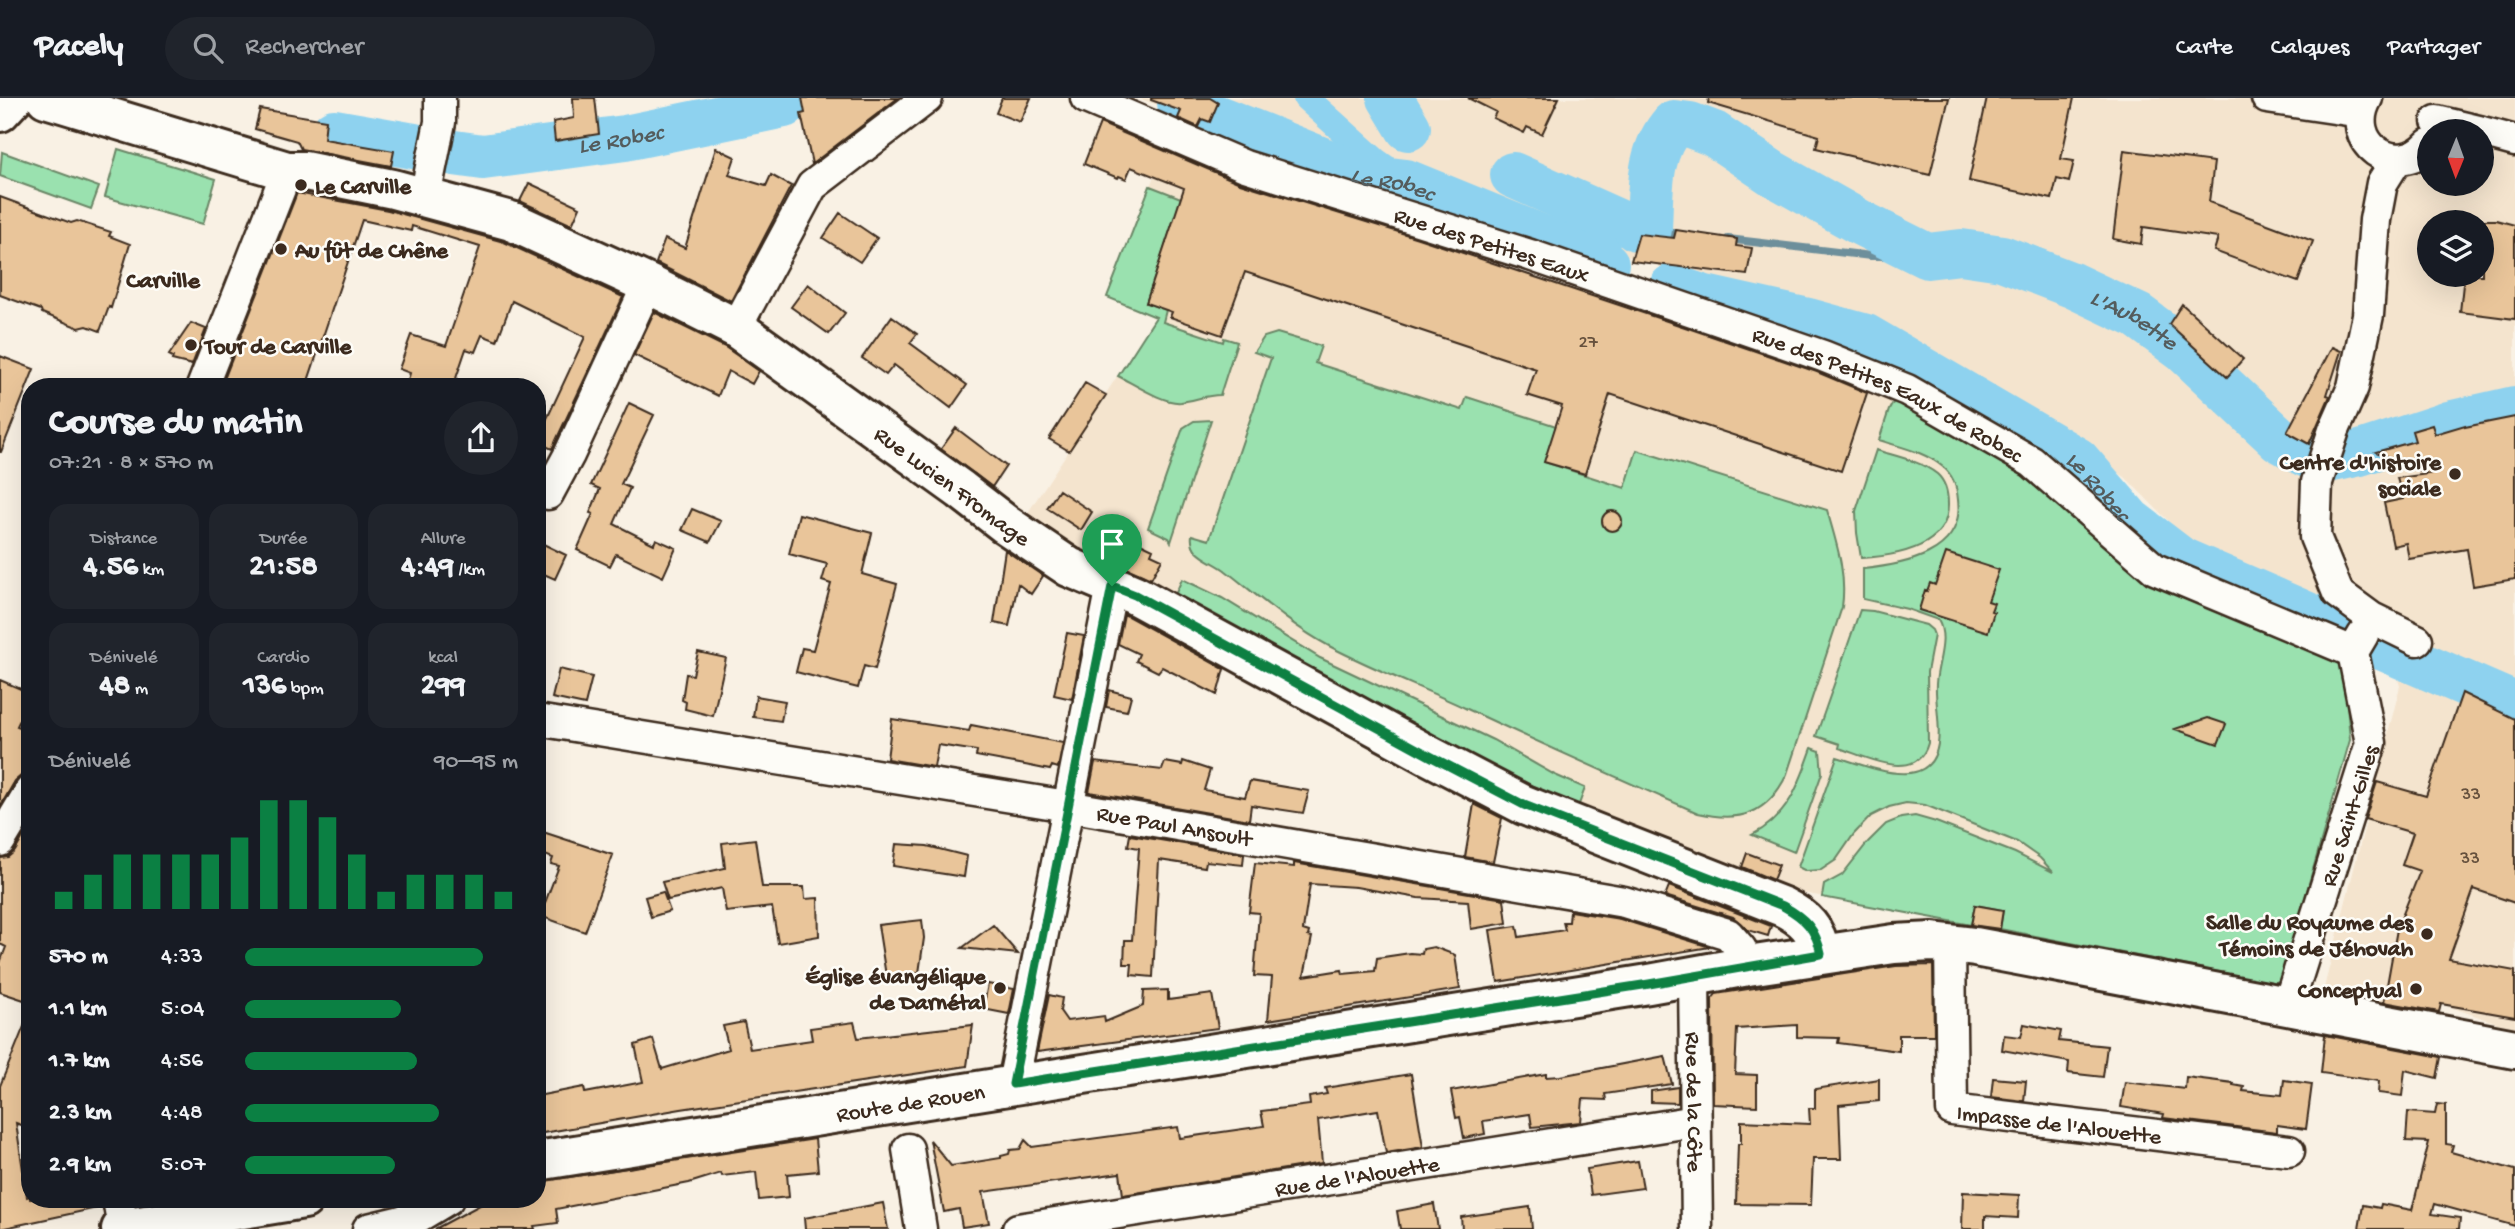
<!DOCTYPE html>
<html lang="fr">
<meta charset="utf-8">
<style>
body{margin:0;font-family:"Gochi Hand",sans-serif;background:#20242c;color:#f1f3f6;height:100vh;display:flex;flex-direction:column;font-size:26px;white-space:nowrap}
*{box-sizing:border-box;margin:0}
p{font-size:23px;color:#9ea1a6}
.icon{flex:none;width:38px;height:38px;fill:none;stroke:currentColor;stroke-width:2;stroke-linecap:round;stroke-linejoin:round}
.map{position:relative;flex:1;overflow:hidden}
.drawer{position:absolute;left:21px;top:280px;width:525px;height:830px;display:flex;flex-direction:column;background:#171b24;border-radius:28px;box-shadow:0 7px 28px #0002}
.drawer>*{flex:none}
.needle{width:46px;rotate:181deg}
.controls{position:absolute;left:2417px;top:21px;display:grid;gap:14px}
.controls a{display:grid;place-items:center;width:77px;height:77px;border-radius:50%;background:#171b24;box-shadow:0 7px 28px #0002;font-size:35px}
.pin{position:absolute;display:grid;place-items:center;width:60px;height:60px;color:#fff;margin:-72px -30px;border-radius:50% 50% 50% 0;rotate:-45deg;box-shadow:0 0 7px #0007}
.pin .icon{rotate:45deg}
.round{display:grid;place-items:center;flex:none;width:74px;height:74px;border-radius:37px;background:#20242c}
.summary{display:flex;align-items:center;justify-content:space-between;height:119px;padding:0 28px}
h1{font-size:38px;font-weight:800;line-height:52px}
.stats{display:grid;grid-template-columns:repeat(3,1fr);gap:10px;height:119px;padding:7px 28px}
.stats div{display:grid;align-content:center;border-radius:18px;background:#20242c;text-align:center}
.stats b{font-size:30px;font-weight:800}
.stats small{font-size:19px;font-weight:400}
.stats p{font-size:19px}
.chart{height:196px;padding:14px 28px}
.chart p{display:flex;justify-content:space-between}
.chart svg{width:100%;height:126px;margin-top:7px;stroke:#0b8043;stroke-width:6}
ul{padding:0 28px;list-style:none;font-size:23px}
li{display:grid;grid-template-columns:112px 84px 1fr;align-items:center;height:52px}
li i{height:18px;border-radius:9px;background:#0b8043}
header{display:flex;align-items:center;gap:42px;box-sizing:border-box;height:98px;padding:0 35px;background:#171b24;border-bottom:2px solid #363941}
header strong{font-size:33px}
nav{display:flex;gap:38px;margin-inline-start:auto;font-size:24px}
.search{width:490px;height:63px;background:#20242c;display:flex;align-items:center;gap:18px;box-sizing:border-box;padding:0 24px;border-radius:38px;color:#9ea1a6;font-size:26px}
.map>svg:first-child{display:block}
.built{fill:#f4e4ce;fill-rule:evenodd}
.green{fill:#9ae1af;stroke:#6a8666;stroke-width:2}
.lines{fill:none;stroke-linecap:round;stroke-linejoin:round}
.stream{stroke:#6d8f9b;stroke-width:8}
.canal{stroke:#8ed2ef;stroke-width:26}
.river{stroke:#8ed2ef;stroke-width:46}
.building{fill:#e9c59a;stroke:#3b2a1e;stroke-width:2}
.street-casing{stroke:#3b2a1e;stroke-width:35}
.secondary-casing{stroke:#3b2a1e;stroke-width:44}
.primary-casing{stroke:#3b2a1e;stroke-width:44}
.street{stroke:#fdfcf7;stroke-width:30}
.secondary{stroke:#fdfcf7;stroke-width:38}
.primary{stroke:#fdfcf7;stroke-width:38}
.route-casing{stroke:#fff;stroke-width:14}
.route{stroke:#0b8043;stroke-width:9}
.poi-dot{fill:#3b2a1e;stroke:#fdfcf7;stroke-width:2.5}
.labels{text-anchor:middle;stroke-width:5;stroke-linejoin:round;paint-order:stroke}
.number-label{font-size:19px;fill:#66513d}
.poi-label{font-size:23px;font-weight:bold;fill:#3b2a1e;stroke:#fdfcf7;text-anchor:end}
.street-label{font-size:23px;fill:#3b2a1e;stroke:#fdfcf7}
.water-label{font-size:24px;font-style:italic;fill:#545c5d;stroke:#fdfcf7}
.neighbourhood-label{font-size:24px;font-weight:bold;fill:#3b2a1e;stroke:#fdfcf7}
</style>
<header>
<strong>Pacely</strong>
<div class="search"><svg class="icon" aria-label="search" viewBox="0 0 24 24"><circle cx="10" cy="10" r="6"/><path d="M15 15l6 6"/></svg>Rechercher</div>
<nav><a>Carte</a><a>Calques</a><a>Partager</a></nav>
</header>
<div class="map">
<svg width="2515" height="1131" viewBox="0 0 2515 1131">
<rect width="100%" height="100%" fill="#f9f1e4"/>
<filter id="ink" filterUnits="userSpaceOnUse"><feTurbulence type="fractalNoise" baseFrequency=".0143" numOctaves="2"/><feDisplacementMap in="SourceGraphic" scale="14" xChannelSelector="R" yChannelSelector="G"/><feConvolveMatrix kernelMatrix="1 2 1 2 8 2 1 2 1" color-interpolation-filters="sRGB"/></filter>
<g filter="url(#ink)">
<path class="built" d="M1137 0H2515V931L2441 906 2439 916 2384 906 2324 890 2400 588 2383 532 2203 458 2125 379 1922 253ZM2429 33H2482V86H2429ZM2429 124H2482V177H2429Z
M1165 50 1267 91 1883 295 2182 500 2334 562 2350 642 2275 885 1798 794 1772 785 1535 692 1175 497 1176 496 1150 482 1147 488 1061 440 1027 416 1156 219 1107 199Z"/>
<path class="green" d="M118 51 216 81 203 126 105 99Z
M2 54 99 89 91 111 0 78Z
M1150 88 1186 102 1175 119 1146 205 1166 212 1163 224 1223 244 1224 240 1237 244 1220 297C1207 297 1195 302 1181 304 1164 306 1134 286 1118 278L1156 219 1107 199Z
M1277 235 1321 248 1315 265 1462 312 1467 299 1556 328 1545 364 1625 390 1637 352 1827 412C1836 444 1847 475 1842 509L1787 676C1768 716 1740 725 1698 715 1620 681 1542 646 1465 610 1420 589 1373 571 1329 548 1292 528 1259 499 1226 473 1213 462 1189 458 1192 437L1209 442 1271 260 1254 254 1264 239Z
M1895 301 2043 387 2182 500 2334 562 2344 569 2350 642 2282 880 2275 885 2000 831 2003 812 1975 807 1971 827 1822 799 1824 787 1842 777 1868 744 1886 726 1901 720 1915 718 1936 724 2015 755 2053 774 2040 760 2017 744 1925 707 1906 705 1889 709 1871 718 1854 736 1836 762 1821 772 1806 773 1798 769 1837 659C1868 668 1930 697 1938 646 1941 627 1935 605 1936 586 1937 565 1949 541 1938 522L1907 511 1863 501V471C1903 467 1965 456 1958 402 1957 389 1953 377 1943 369 1926 354 1900 349 1879 342L1889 312Z
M1211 322 1171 444 1169 440 1148 430 1183 330 1194 323Z
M1876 352C1895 358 1921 363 1937 376 1946 384 1948 394 1948 406 1949 450 1895 458 1861 460L1857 435 1856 413Z
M1182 481 1222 500 1320 560 1493 642 1555 677 1585 690 1578 709 1535 692 1178 504 1175 497Z
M1860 512 1873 513 1926 527 1932 532 1934 537 1927 574 1928 645C1917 686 1867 659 1839 650L1840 646 1816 638Z
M1812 650 1820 653 1822 675 1794 754 1752 737C1788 719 1799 687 1812 650Z"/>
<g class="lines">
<path class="stream" d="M1649 131 1684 137
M1728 141 1871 158H1927"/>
<path class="canal" d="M1306 0 1375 62 1406 84"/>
<g class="river">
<path d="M1390 0 1408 30"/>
<path id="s1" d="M1180 5 1365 79 1406 84 1606 166"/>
<path d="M334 34 414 48"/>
<path id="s2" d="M454 55 483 59 625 40 784 7"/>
<path d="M1513 77 1618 124"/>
<path id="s3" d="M1636 130 1649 131C1651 94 1647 55 1674 25L1690 27 1714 36 1772 75 1861 125 1927 158 1961 154 2002 160 2072 187 2138 218 2184 252 2279 341 2307 357"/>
<path id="s4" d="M1672 189 1705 200 1808 223 1866 239 2077 362 2130 423 2181 462 2515 607"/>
<path d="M2328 362 2360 355 2449 326 2515 311"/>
</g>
</g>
<path class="building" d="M573 0H595L599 36 555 43 553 24 574 20Z
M802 0H898L812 66 801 16 805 15Z
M1002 0H1031L1020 24 996 15Z
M1151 0H1210L1218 5 1210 24 1202 21 1198 29 1178 20 1181 13 1151 2Z
M1468 0H1559L1542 36 1527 29 1524 35 1493 20 1496 14Z
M1709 0H1949L1930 77 1816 50 1819 38 1708 5Z
M1987 0H2074L2061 61 2074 63 2069 84 2057 81 2052 101 1969 83Z
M260 11 326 22 324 41 394 53 391 68 301 51 297 43 255 31Z
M1100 25 1240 85 1418 140 1688 230 1817 274 1867 295 1841 373 1610 296 1585 376 1544 364 1562 308 1527 297 1536 271 1245 174 1222 237 1170 219 1172 214 1146 205 1184 90 1131 69 1126 81 1119 78 1118 80 1084 66Z
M716 50 735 59 729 77 766 88 771 77 791 88 731 203 656 165 665 141 685 150Z
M2124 52 2214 64 2209 104 2313 143 2298 184 2214 153 2218 140 2143 129 2141 146 2113 141Z
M529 85 580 109 572 127 520 103Z
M297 95 388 112 504 144 623 199 552 351 537 344V342L585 239 512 203 497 243 482 237 475 254 466 251 453 289H406L410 275 399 271 411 237 446 248 480 149 412 128 411 133 362 122 306 289H221Z
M0 99 71 125 77 123 111 134 109 138 130 146 111 210 109 209 100 233 87 228 79 230 42 215 41 212 0 197Z
M840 115 877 140 860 164 823 140Z
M2482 122H2496L2515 127V221L2460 214 2464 177H2482Z
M1676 132 1737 141 1736 148 1752 150 1747 177 1631 163 1639 136 1674 140Z
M808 186 845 215 829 236 791 209Z
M2182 206 2243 261 2227 279 2169 226Z
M654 214 725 249 759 273 752 286 728 273 718 298 634 257Z
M892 218 917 236 910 245 967 287 951 310 894 267 886 277 862 260Z
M191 225 206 231 192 267 172 262 173 259 169 257Z
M2332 249 2341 253 2327 297 2330 298 2309 346 2287 334Z
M0 258 34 271 1 354H0Z
M1085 285 1106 297 1069 353 1049 341Z
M629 305 654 317 621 386 630 390 614 426 654 446 656 441 676 450 663 479 616 456 610 468 577 452 593 416 590 415 600 391 591 387Z
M2515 319V481L2473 488 2467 451 2409 461 2406 445 2393 448 2384 405 2403 401 2397 380 2428 376 2376 354 2415 343 2412 333 2432 327 2435 336 2465 327V329Z
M956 330 1006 368 992 389 941 351Z
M1059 392 1092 414 1081 432 1047 410Z
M692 411 721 423 710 444 682 432Z
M1602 423a10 10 0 1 1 20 0a10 10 0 1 1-20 0Z
M799 416 872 435 862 476 897 486 875 571 864 568 858 590 796 574 802 550 813 552 831 486 822 483 827 466 789 456Z
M1132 441 1153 451 1151 456 1162 461 1151 481 1120 467Z
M537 443 566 457 555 481 537 473Z
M1005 452 1043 478 1031 496 1018 486 1009 528 994 525Z
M1946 455 1999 472 1988 503 1994 505 1991 513 1994 514 1988 534 1919 512 1925 492 1927 493 1930 485 1935 487Z
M1124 516 1224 571 1217 597 1162 569 1158 574 1136 563 1139 556 1118 546Z
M1067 535 1084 538 1072 601 1054 597Z
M698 554 726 560 713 618 685 611 686 604 682 602 686 576 693 577Z
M559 571 592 579 585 607 552 600Z
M0 582 30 595V601L17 628 30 633V676L22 677 15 683 0 709Z
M1109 592 1131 598 1127 613 1106 609Z
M2462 595 2515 621V805L2474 791 2449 861 2515 873V919L2441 906 2439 914 2384 904 2397 831 2420 773 2402 767 2413 735 2365 721 2377 684 2426 698Z
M756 598 785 603 781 623 753 619Z
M2208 620 2226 626 2218 646 2175 631Z
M892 621 969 633 971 627 1063 645 1058 670 1052 668 1050 672 1025 667 976 658 977 653 938 647 934 669 887 661Z
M1183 663 1210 672 1204 692 1245 699 1250 683 1309 693 1303 715 1251 707 1249 722 1089 694 1095 664 1162 672 1165 664 1182 667Z
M1474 706 1502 720 1493 764 1465 759Z
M30 727V904L0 894V865L6 849 0 846V760L8 759 15 753Z
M543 734 613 757 585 834 540 818 559 768 551 766 553 760 537 754Z
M1130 737 1244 756 1243 767 1206 763 1205 769 1159 762 1153 879 1131 877 1132 866H1124L1125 842H1132L1139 750 1128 748Z
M755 741 762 789H804L805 801 818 800 819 838 778 845 772 809 726 814 722 790 668 802 662 784 725 770 722 745Z
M896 746 927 748 967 758 964 779 893 768Z
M1747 755 1779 767 1773 782 1742 769Z
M1255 765 1294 769V765L1504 801 1507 825 1471 831 1468 803 1418 800 1356 789 1310 786 1303 832 1309 834 1308 838 1312 839 1304 878 1342 872 1343 876 1375 873 1377 860 1410 855 1422 856 1423 851 1434 849 1455 857 1460 891 1268 922 1272 879 1254 878 1259 815 1249 814Z
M1669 788 1771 828 1768 838 1748 832 1733 819 1665 798Z
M663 794 670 813 651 819 645 799Z
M1975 807 2003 812 2000 831 1971 827Z
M1570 813 1620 821 1710 849 1498 884 1490 832 1517 828 1519 839 1565 832 1563 824H1569Z
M922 822 924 840 919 875 886 878 878 827Z
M993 827 1018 856 962 850Z
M1933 867 1934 937H1899V953L1838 945 1839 940 1797 939V927L1737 931 1735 976 1757 977V1008L1713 1006 1712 901 1716 896 1896 868Z
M988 886 1014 891 1009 916 983 911Z
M1168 892V902L1212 896 1218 930 1037 954 1049 897 1062 900 1060 913 1067 923 1104 918 1105 924 1143 908 1144 893Z
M29 916 30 1030 16 1025 27 1099 30 1098V1101H101L102 1109 0 1131V988Z
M744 924 750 951 812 942 810 930 854 924 858 940 973 927 967 968 681 1011 537 1036V998L584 989 585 995 643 984 635 947 653 941 662 971 729 951 723 928Z
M2024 926 2061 933 2059 943 2107 948 2103 979 2068 975 2069 964 2002 952 2004 937 2021 939Z
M2325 937 2441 959 2437 980 2405 972 2402 998 2378 995 2379 983 2321 975Z
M1665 958 1672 986 1605 996 1606 1002 1583 1001 1581 1024 1532 1029 1530 1016 1483 1023 1485 1036 1464 1040 1460 1019 1456 1020 1451 993 1546 976V979L1560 978Z
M1411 976 1423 1049 1386 1055 1378 1012 1318 1022 1322 1065 1123 1097 1120 1075 983 1094 989 1125 962 1129 959 1111 944 1114 930 1042 951 1068 1001 1060V1058L1009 1056 1010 1052 1020 1051 1025 1042 1032 1049 1178 1029 1180 1040 1264 1028 1261 1013 1310 1007 1309 999 1327 996 1325 990Z
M2186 979 2233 985V987L2244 989 2243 993 2282 997 2284 982 2312 986 2306 1031 2277 1027V1034L2163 1020 2164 1016 2121 1009 2125 984 2185 991Z
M1993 980 2026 983 2024 1003 1991 999Z
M1879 981V1003L1839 1007 1841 1061H1813L1811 1107 1736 1106 1738 1046H1741V1023L1810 1026 1809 1010H1815V991Z
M1678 989V1005L1651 1004V993Z
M2437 1006 2446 1007V1046L2453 1047 2451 1054 2515 1072V1128L2435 1106 2432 1116 2460 1120 2459 1131H2359L2363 1107 2380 1110 2381 1106 2412 1112 2429 1044 2406 1043 2408 1014 2435 1016Z
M815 1041 818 1073 787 1076 789 1099 759 1102 756 1074 722 1078 721 1075 689 1085 556 1111 558 1125 534 1128 535 1131H435L491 1101H537V1084Z
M1638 1063 1643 1090 1591 1097 1587 1071Z
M1963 1094 2019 1097 2018 1120 1985 1118V1131H1962Z
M883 1105 888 1131H805L804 1120Z
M1434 1106 1438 1131H1400L1397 1113Z
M1530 1109 1532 1131H1462L1461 1119Z"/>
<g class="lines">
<g class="street-casing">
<g id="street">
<path id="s5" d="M1086 0 1245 68 1530 157 1823 258 1907 292 2032 364 2155 471 2353 554"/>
<path d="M2267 0 2361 14"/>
<path d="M2367 0C2342 44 2396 83 2429 46"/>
<path d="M2437 23 2479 33"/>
<path d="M2482 34 2515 43"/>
<path d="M2397 61 2382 85 2375 122 2368 217 2353 289 2334 332 2317 384 2315 439 2338 495 2372 520 2417 542"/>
<path d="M425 99 440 24V0"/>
<path d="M736 230 812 88 927 0"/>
<path d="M202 289 287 73"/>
<path d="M548 396 569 357 648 186"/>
<path id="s6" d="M537 622 1067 708 1624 804 1728 836 1741 851 1748 868"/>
<path d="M0 743 30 693"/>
<path id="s7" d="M1950 845 1952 1012 2289 1053"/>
<path id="s8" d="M1694 878 1697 1131"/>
<path id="s9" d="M2288 908 2371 645 2353 554 2363 537"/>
<path d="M1013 986 1112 488"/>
<path d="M908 1051 921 1131"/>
<path d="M118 1101 123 1130"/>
<path d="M368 1131 418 1119 448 1101"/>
<path id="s10" d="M1018 1131 1696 1023"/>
</g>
</g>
<g class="secondary-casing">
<g id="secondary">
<path id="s11" d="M46 0 287 73H305L393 91 511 123 648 186 736 230 961 392 1005 426 1069 469 1135 497 1430 658 1524 707 1783 809C1805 820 1816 831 1821 856"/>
<path id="s12" d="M537 1063 1649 886 1748 868 1894 846 1933 844 1975 849 2515 951"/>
<path d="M121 1131 304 1101"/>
</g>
</g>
<g class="primary-casing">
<path id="primary" d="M0 14 13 0"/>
</g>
<use href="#street" class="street"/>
<use href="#secondary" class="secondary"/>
<use href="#primary" class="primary"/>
</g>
</g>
<g class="lines" filter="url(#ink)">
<g class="route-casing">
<path id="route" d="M1112 488 1135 497 1430 658 1524 707 1783 808C1805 820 1816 831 1821 856L1649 886 1013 986Z"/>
</g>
<use href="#route" class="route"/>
</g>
<g class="poi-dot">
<circle cx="301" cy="87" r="7"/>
<circle cx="281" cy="151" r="7"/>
<circle cx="191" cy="247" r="7"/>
<circle cx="2455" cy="376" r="7"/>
<circle cx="2427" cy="836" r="7"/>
<circle cx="1000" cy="890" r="7"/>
<circle cx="2416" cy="891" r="7"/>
</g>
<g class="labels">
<g class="number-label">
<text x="1588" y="249">27</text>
<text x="2471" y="701">33</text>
<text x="2470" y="765">33</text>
</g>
<g class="poi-label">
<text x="315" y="95" text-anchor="start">Le Carville</text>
<text x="295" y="159" text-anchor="start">Au fût de Chêne</text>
<text x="205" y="255" text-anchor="start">Tour de Carville</text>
<text x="2441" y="371">Centre d'histoire<tspan x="2441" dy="26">sociale</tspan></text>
<text x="2413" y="831">Salle du Royaume des<tspan x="2413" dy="26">Témoins de Jéhovah</tspan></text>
<text x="986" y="885">Église évangélique<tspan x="986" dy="26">de Darnétal</tspan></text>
<text x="2402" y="899">Conceptual</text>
</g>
<g class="street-label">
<text dy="8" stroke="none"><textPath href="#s5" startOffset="432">Rue des Petites Eaux</textPath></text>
<text dy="8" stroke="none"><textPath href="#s5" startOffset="856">Rue des Petites Eaux de Robec</textPath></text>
<text dy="8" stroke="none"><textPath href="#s11" startOffset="999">Rue Lucien Fromage</textPath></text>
<text dy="8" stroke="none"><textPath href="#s9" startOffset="200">Rue Saint-Gilles</textPath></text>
<text dy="8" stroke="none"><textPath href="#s6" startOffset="646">Rue Paul Ansoult</textPath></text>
<text dy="8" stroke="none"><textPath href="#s12" startOffset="378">Route de Rouen</textPath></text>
<text dy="8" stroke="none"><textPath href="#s8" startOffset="126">Rue de la Côte</textPath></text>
<text dy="8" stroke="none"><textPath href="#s7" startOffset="275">Impasse de l'Alouette</textPath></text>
<text dy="8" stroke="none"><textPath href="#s10" startOffset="343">Rue de l'Alouette</textPath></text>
</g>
<g class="water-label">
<text dy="8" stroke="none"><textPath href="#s2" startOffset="168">Le Robec</textPath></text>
<text dy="8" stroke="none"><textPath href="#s1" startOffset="228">Le Robec</textPath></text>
<text dy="8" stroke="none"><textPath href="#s3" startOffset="634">L'Aubette</textPath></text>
<text dy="8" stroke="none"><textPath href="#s4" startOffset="478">Le Robec</textPath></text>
</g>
<g class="neighbourhood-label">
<text x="163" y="189">Carville</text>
</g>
</g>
</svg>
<div class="controls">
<a><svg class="needle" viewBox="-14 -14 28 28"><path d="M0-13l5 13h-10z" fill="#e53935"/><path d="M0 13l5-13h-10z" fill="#9ea1a6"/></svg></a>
<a><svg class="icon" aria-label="layers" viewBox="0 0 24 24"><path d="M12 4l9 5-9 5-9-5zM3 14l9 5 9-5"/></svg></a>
</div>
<div class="pin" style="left:1112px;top:488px;background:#1e9e55"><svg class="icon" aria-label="arrive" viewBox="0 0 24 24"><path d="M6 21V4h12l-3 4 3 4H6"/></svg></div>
<section class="drawer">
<div class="summary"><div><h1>Course du matin</h1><p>07:21 · 8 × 570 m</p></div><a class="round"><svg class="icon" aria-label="share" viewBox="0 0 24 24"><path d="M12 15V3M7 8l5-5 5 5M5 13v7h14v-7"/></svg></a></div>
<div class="stats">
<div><p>Distance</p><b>4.56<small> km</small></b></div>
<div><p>Durée</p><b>21:58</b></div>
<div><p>Allure</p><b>4:49<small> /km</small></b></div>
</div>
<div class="stats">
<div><p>Dénivelé</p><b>48<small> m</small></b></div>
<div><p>Cardio</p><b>136<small> bpm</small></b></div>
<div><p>kcal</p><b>299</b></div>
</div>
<div class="chart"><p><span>Dénivelé</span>90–95 m</p>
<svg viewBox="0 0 160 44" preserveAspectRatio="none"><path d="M5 44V38M15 44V32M25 44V25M35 44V25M45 44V25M55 44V25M65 44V19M75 44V6M85 44V6M95 44V12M105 44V25M115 44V38M125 44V32M135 44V32M145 44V32M155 44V38"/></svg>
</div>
<ul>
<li><b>570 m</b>4:33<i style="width:87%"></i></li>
<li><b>1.1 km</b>5:04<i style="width:57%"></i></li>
<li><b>1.7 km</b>4:56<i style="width:63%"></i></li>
<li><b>2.3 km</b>4:48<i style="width:71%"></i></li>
<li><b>2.9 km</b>5:07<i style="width:55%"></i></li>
</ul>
</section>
</div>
